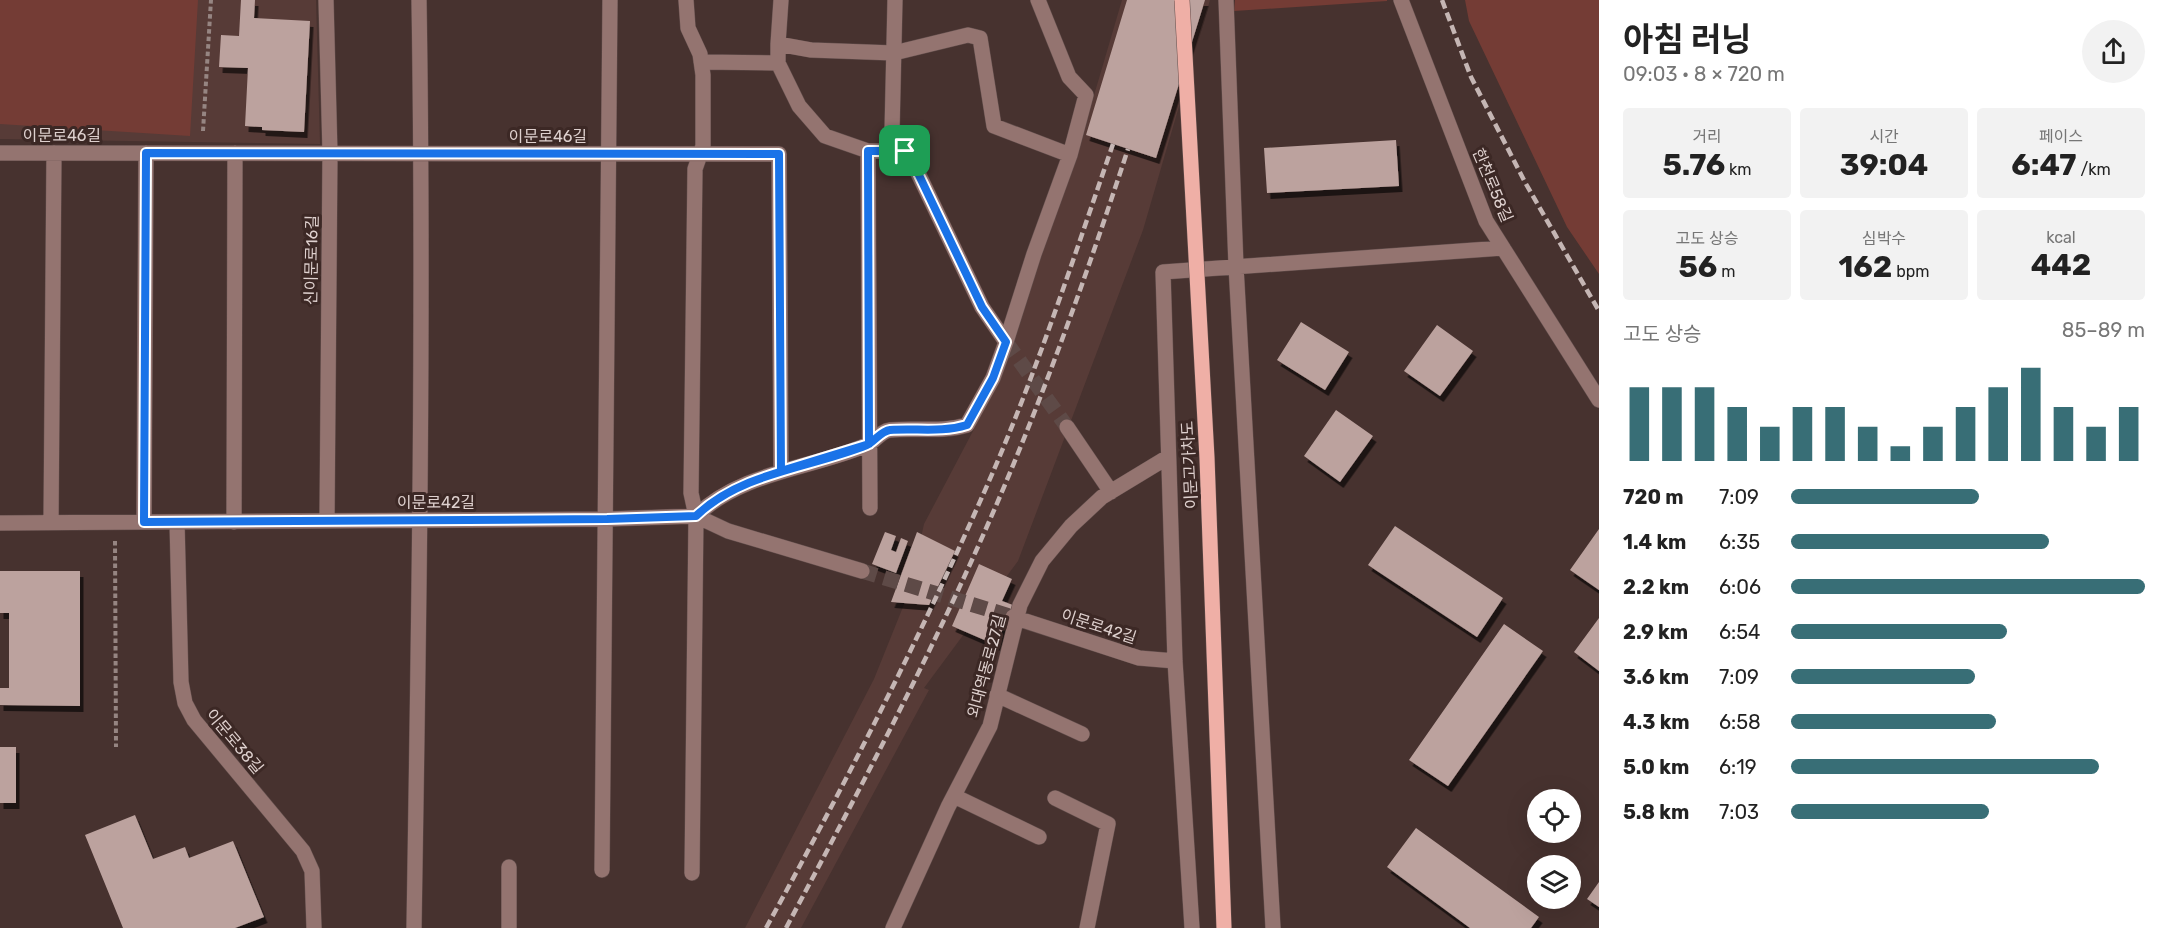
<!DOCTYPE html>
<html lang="ko">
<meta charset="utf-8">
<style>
body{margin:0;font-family:Rubik,"Noto Sans KR",sans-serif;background:#f2f2f2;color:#222;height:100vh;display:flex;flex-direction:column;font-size:22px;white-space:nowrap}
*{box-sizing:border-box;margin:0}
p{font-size:20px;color:#767676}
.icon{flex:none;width:33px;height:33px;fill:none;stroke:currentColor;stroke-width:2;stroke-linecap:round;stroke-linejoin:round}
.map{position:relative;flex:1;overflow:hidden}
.sheet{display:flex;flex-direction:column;background:#fff;width:570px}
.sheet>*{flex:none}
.fabs{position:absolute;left:1527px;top:789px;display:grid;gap:12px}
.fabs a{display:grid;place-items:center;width:54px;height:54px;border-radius:50%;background:#fff;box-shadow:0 6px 24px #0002;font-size:30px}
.pin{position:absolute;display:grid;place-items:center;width:51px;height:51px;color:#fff;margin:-26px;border-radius:12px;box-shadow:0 3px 9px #0006}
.round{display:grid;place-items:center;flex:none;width:63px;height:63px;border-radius:32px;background:#f2f2f2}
.headline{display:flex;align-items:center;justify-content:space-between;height:102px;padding:0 24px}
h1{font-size:33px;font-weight:700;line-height:45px}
.metrics{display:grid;grid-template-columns:repeat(3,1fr);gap:9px;height:102px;padding:6px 24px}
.metrics div{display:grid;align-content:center;border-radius:6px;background:#f2f2f2;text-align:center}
.metrics b{font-size:30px;font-weight:700}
.metrics small{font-size:16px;font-weight:400}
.metrics p{font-size:16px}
.chart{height:168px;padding:12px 24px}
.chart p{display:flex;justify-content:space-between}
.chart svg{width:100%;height:108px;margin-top:6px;stroke:#386e76;stroke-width:6}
ul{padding:0 24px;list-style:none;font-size:20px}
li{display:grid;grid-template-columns:96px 72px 1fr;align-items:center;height:45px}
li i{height:15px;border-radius:8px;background:#386e76}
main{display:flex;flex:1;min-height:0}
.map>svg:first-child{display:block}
.built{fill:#573b37}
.green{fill:#743c35}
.building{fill:#bca29e;filter:url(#shadow)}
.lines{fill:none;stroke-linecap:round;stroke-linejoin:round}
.minor-tunnel{stroke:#5e4a47;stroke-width:15;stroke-dasharray:15 8;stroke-linecap:butt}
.minor-casing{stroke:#624e4c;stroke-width:16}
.path{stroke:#968582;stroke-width:4;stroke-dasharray:4.5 3;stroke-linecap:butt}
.minor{stroke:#947470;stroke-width:15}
.rail{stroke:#c5b6b4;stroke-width:4.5;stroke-dasharray:9 4.5;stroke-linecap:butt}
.major-bridge-casing{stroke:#624e4c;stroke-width:16;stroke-linecap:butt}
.major-bridge{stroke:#efafa6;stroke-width:15}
.route-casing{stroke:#fff;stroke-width:12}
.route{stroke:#1a73e8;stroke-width:8}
.labels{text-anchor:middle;stroke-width:6;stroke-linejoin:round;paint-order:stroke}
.street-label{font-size:16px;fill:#ded0ce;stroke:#3c2825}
</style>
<main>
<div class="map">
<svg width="1599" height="928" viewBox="0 0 1599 928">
<defs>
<filter id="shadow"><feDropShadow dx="3.5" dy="6" stdDeviation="0" flood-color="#0009"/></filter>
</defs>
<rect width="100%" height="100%" fill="#47322f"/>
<path class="built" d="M0 0H316L320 144 0 139Z
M1122 0H1210L1143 230 1018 561 924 688 929 690 801 928H745L874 679 909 592 924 524 973 431 1010 342 1085 126Z"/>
<path class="green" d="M0 0H198L190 136 0 124Z
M1235 0H1387V1L1234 11Z
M1465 0H1599V274L1567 227 1469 21Z"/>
<path class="building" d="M241 0H255L254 18 310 21 304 132 262 130V127L245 126 248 68 219 67 221 35 239 36Z
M1127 0H1205L1156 158 1086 135Z
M1396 140 1399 186 1267 193 1264 148Z
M1301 322 1349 352 1325 390 1277 360Z
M1437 325 1473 351 1440 396 1404 371Z
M1336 410 1373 436 1340 482 1304 456Z
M1395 526 1503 598 1477 637 1368 565Z
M1599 529V590L1570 570Z
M885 532 896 536 891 550 896 552 901 538 908 541 896 573 872 564Z
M917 532 955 551 929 605 891 602Z
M979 564 1012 579 1002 601 1013 605 996 645 952 626Z
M0 571H80V706L0 705V688H9V613H0Z
M1599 618V671L1574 652Z
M1504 624 1543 651 1448 786 1409 760Z
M0 747H16V803H0Z
M135 815 153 859 185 847 189 858 233 841 264 917 235 928H123L85 835Z
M1416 828 1539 917 1531 928H1470L1387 867Z
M1599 882V907L1587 899Z"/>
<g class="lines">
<path class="minor-tunnel" d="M1006 342 1067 427
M862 571 1013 617"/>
<g class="minor-casing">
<path id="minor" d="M326 0 330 153 327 521
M686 0 688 28 700 54 703 75V146L695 169 691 493 696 516 692 873
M895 0 892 132 917 171 982 307 1006 342
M1226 0 1236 266 1273 928
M1401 0 1486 221 1599 400
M778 44 781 0
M701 62 778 63
M868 151 870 508
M905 151H868L825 136 799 106 778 63V44L811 50 894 53 968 35 980 38 994 126 1070 155 1086 95 1069 77 1038 0
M0 153 779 154 781 471
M1067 427 1111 492
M696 516C741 472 810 469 867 445 875 441 881 431 890 430 917 427 941 433 967 425L993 378 1006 342 1034 254 1070 155
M144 522 146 153
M177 522 181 682 185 703 194 720 303 851 312 871 314 928
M234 522 235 153
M0 523 607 519 696 516 728 531 862 571
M51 523 54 153
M1013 617 1139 658 1175 661
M997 695 1082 734
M954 796 1039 837
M1055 798 1108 824 1087 928
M509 867V928
M602 870 610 0
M414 928C419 619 424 309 419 0
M893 928 948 807 990 726 1020 605 1042 561 1071 526 1102 497 1168 457
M1192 928 1175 661 1163 272 1503 248"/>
</g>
<path class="path" d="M203 131 211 0
M115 541 116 747"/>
<use href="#minor" class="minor"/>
<path class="rail" d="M1442 0 1471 77 1526 184 1599 311
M766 928C848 779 925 628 993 472 1039 365 1075 254 1113 144
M786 928C862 785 938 642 1001 494 1049 381 1090 265 1128 149"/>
<g class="major-bridge-casing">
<path id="major-bridge" d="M1182 0 1207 458 1224 928"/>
</g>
<use href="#major-bridge" class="major-bridge"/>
</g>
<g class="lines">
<g class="route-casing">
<path id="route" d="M905 151H868L869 444 781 471 779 154 146 153 144 522 607 519 696 516C742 472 810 468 867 445 875 441 881 431 890 430 917 428 941 433 967 425L993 378 1006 342 982 307 917 171 905 151"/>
</g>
<use href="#route" class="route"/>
</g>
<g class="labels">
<g class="street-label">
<text x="62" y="141">이문로46길</text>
<text x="548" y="142">이문로46길</text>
<text transform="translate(1493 185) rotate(67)" y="6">한천로58길</text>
<text transform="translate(311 260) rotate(-89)" y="6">신이문로16길</text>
<text transform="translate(1189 465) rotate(-93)" y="6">이문고가차도</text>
<text x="436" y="508">이문로42길</text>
<text transform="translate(1099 626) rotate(18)" y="6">이문로42길</text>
<text transform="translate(986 666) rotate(-75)" y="6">외대역동로27길</text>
<text transform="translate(235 741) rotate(50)" y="6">이문로38길</text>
</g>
</g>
</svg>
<div class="fabs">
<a><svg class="icon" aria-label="locate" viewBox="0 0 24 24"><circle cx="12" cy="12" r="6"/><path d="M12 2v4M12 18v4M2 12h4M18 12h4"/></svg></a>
<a><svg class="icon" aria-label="layers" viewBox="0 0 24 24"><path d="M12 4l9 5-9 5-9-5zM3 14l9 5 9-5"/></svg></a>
</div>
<div class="pin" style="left:905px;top:151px;background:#1e9e55"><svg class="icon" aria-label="arrive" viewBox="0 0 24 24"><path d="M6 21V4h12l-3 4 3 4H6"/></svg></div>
</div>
<section class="sheet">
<div class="headline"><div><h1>아침 러닝</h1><p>09:03 · 8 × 720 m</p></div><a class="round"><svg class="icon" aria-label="share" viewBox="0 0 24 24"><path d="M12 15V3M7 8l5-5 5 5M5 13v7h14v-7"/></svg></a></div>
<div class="metrics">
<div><p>거리</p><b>5.76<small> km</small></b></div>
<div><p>시간</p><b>39:04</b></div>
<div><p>페이스</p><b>6:47<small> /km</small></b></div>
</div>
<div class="metrics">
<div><p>고도 상승</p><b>56<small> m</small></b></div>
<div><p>심박수</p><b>162<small> bpm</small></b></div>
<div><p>kcal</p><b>442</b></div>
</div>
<div class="chart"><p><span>고도 상승</span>85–89 m</p>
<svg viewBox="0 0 160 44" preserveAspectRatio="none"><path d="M5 44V14M15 44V14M25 44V14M35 44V22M45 44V30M55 44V22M65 44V22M75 44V30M85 44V38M95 44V30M105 44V22M115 44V14M125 44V6M135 44V22M145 44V30M155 44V22"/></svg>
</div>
<ul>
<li><b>720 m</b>7:09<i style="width:53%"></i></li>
<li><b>1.4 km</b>6:35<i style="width:73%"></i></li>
<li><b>2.2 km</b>6:06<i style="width:100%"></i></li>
<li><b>2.9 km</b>6:54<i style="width:61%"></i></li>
<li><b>3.6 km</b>7:09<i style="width:52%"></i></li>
<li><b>4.3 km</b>6:58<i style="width:58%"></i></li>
<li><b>5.0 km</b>6:19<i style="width:87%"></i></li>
<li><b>5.8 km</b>7:03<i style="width:56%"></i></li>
</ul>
</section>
</main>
